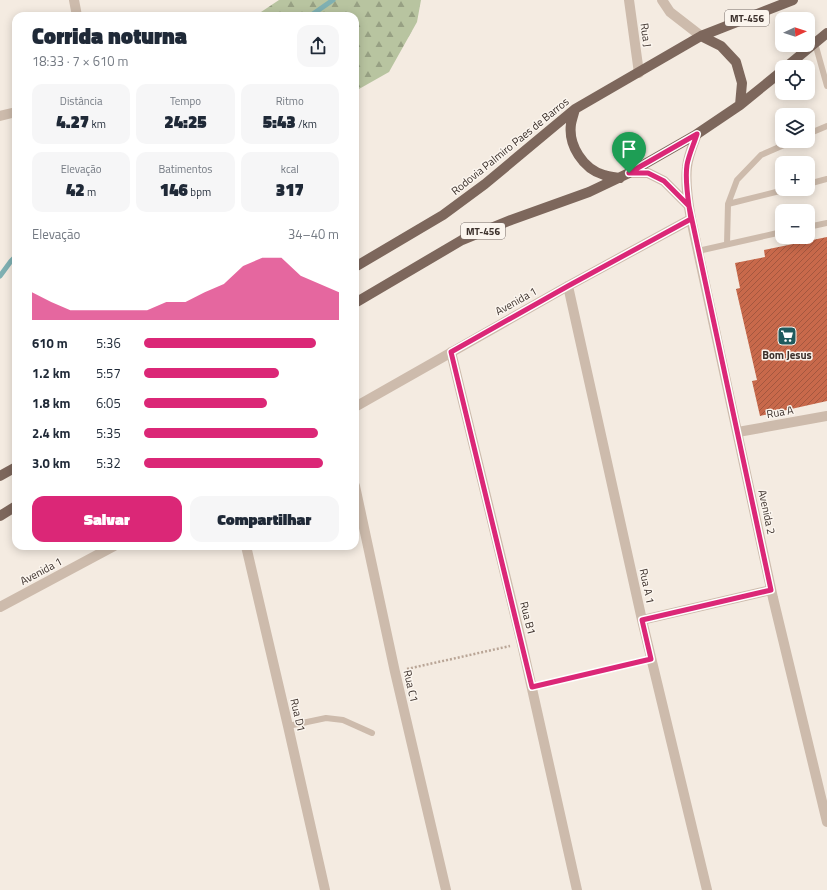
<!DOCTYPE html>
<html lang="pt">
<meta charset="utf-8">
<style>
body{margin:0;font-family:"Titillium Web",sans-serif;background:#f6f6f7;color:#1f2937;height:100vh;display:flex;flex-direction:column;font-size:15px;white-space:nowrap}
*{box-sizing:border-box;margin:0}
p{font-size:13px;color:#747a83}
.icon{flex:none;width:22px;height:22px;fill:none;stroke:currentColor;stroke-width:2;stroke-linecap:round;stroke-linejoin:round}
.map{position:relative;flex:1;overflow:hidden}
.drawer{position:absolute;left:12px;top:12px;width:347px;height:538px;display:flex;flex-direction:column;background:#fff;border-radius:12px;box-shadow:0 2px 10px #0003}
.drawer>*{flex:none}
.needle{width:26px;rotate:86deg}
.buttons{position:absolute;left:775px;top:12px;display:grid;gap:8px}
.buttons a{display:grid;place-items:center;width:40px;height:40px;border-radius:8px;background:#fff;box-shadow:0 2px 10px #0003;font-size:20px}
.pin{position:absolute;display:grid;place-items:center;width:34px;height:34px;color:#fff;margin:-41px -17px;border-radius:50% 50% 50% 0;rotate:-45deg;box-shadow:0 0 4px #0007}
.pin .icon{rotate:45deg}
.round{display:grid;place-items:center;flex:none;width:42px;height:42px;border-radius:12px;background:#f6f6f7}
.summary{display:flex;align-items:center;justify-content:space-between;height:68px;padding:0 20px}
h1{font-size:22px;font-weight:800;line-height:30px}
.stats{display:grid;grid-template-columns:repeat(3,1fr);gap:6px;height:68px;padding:4px 20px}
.stats div{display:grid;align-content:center;border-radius:10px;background:#f6f6f7;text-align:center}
.stats b{font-size:17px;font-weight:800}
.stats small{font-size:11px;font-weight:400}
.stats p{font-size:11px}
.chart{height:112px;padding:8px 20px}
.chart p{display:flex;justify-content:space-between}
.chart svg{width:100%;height:72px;margin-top:4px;fill:#db2777;opacity:.7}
.button{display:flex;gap:8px;margin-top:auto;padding:8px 20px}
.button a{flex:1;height:46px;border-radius:12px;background:#db2777;color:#fff;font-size:16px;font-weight:800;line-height:46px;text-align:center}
.button a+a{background:#f6f6f7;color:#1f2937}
ul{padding:0 20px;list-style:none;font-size:13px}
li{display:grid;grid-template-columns:64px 48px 1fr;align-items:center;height:30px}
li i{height:10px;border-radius:5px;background:#db2777}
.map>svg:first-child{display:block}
.forest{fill:url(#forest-firs)}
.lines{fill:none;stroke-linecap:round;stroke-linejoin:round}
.stream{stroke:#7fb0b2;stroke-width:5}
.building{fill:url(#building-hatch)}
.path{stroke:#b9a596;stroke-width:2.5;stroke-dasharray:2 2;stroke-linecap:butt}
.service{stroke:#cdbbac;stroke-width:6}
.minor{stroke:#cdbbac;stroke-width:10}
.tertiary{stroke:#cdbbac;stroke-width:10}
.primary{stroke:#7d675c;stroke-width:10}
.route-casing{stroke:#fff;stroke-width:8}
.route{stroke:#db2777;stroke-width:5}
.labels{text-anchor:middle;stroke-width:3;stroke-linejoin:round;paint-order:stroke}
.shield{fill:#fbf5ee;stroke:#756b66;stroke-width:1}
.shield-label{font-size:10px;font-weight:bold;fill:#3b302b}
.street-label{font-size:11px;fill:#3b302b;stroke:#fbf5ee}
.poi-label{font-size:11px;font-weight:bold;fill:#3b302b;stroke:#fbf5ee}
</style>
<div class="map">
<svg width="827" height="890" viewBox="0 0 827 890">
<defs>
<pattern id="forest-firs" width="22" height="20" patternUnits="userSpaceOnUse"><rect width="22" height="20" fill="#b8c4a0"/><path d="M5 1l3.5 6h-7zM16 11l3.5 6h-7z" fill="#97a083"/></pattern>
<pattern id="building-hatch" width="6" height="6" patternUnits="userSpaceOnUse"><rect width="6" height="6" fill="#c8694b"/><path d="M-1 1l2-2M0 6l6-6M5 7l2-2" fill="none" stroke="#a4573f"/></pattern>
</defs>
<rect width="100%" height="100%" fill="#f4ebe1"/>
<path class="forest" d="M279 0H421L417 22 389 72 359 89 355 88V16H255Z"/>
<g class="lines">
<path class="stream" d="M310 16 333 0
M0 276 11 261 16 256"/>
</g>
<path class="building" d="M827 237V401L760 416 752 381 757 380 736 289 740 288 735 263 765 257 764 250Z"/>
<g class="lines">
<path class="path" d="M407 669 510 646
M545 684 639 662"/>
<path class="service" d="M815 43 827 86
M808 134 827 126
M808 184 827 179
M728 204 788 189
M808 227 827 223
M727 244 728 204 737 180 761 155 793 141
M698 251 782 232
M288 726 326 718 343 720 372 733"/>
<path class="minor" d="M74 0 77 16
M0 116 16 112
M568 286 642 620 707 890
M451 352 522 644 577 890
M355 407 568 286 691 219
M738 432 827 416
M355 486 395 672 446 890
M246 546 288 726 325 890
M0 607 114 546
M642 620 771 590"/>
<path class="tertiary" d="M629 0 639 73
M662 0 670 12 701 36
M697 134C693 145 688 156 687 167 685 184 688 202 691 219L773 598 827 822
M629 173H648L664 181 689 206"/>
<path class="primary" d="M701 36 721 46 736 62 742 83 740 105
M786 67 827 33
M575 109C574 113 572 119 571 124 568 145 583 169 604 175 609 177 615 177 620 178
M355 267 443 215 485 184 575 109 701 36 793 0
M355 303 462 240 511 220 589 192 629 173 697 134 740 105 782 71
M0 476 16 467
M0 516 16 506"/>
</g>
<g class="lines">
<g class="route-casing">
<path id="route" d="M629 173H648L664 181 689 206 691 219 568 286 451 352 532 687 651 659 642 620 771 590 689 206C687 192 685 178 687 165 689 154 694 144 697 134L629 173"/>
</g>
<use href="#route" class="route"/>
</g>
<defs>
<g id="supermarket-square" transform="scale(1)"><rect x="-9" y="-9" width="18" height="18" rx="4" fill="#1f5a5e" stroke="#fbf5ee"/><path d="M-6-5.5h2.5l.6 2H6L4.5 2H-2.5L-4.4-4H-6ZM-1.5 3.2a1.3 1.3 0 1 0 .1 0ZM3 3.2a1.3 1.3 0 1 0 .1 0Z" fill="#fff"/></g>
</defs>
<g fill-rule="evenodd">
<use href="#supermarket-square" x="787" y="336"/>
</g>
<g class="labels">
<g class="shield">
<rect x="725" y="10" width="44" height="16" rx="3"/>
<rect x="461" y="223" width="44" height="16" rx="3"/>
</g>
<g class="shield-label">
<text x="747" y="22">MT-456</text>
<text x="483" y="235">MT-456</text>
</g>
<g class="street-label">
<text transform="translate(646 35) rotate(82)" y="4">Rua J</text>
<text transform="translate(510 146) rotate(-39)" y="4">Rodovia Palmiro Paes de Barros</text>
<text transform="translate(516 301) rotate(-29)" y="4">Avenida 1</text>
<text transform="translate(780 412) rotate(-10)" y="4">Rua A</text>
<text transform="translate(767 512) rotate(78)" y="4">Avenida 2</text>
<text transform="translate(41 571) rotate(-28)" y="4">Avenida 1</text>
<text transform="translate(647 586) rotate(78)" y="4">Rua A 1</text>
<text transform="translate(528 618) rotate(76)" y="4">Rua B1</text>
<text transform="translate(411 686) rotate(77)" y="4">Rua C1</text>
<text transform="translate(298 715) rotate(77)" y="4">Rua D1</text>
</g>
<g class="poi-label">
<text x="787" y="359">Bom Jesus</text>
</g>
</g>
</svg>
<div class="buttons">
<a><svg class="needle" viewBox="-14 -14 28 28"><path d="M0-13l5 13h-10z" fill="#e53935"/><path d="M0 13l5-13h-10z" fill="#747a83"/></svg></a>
<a><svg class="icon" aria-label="locate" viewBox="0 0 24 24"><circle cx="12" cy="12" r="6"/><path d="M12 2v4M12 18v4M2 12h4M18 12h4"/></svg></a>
<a><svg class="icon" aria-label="layers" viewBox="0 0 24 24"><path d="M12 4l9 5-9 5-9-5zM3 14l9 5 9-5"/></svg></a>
<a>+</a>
<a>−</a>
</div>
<div class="pin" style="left:629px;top:173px;background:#1e9e55"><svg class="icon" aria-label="arrive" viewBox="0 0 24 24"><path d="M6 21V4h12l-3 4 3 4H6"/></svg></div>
<section class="drawer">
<div class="summary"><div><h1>Corrida noturna</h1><p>18:33 · 7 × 610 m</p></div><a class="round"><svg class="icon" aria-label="share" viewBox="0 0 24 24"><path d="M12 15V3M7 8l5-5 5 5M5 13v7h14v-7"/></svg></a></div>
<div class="stats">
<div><p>Distância</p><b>4.27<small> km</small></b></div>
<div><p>Tempo</p><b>24:25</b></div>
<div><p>Ritmo</p><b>5:43<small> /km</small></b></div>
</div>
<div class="stats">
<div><p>Elevação</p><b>42<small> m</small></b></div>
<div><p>Batimentos</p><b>146<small> bpm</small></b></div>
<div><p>kcal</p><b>317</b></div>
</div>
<div class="chart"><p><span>Elevação</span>34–40 m</p>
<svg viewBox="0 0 160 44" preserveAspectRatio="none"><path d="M0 44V27L10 33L20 38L30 38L40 38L50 38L60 38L70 33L80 33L90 27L100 22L110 11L120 6L130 6L140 17L150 22L160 27V44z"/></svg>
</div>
<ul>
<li><b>610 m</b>5:36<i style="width:88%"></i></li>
<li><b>1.2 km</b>5:57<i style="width:69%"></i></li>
<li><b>1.8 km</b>6:05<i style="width:63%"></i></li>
<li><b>2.4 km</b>5:35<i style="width:89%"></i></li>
<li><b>3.0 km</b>5:32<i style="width:92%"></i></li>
</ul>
<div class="button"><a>Salvar</a><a>Compartilhar</a></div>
</section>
</div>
